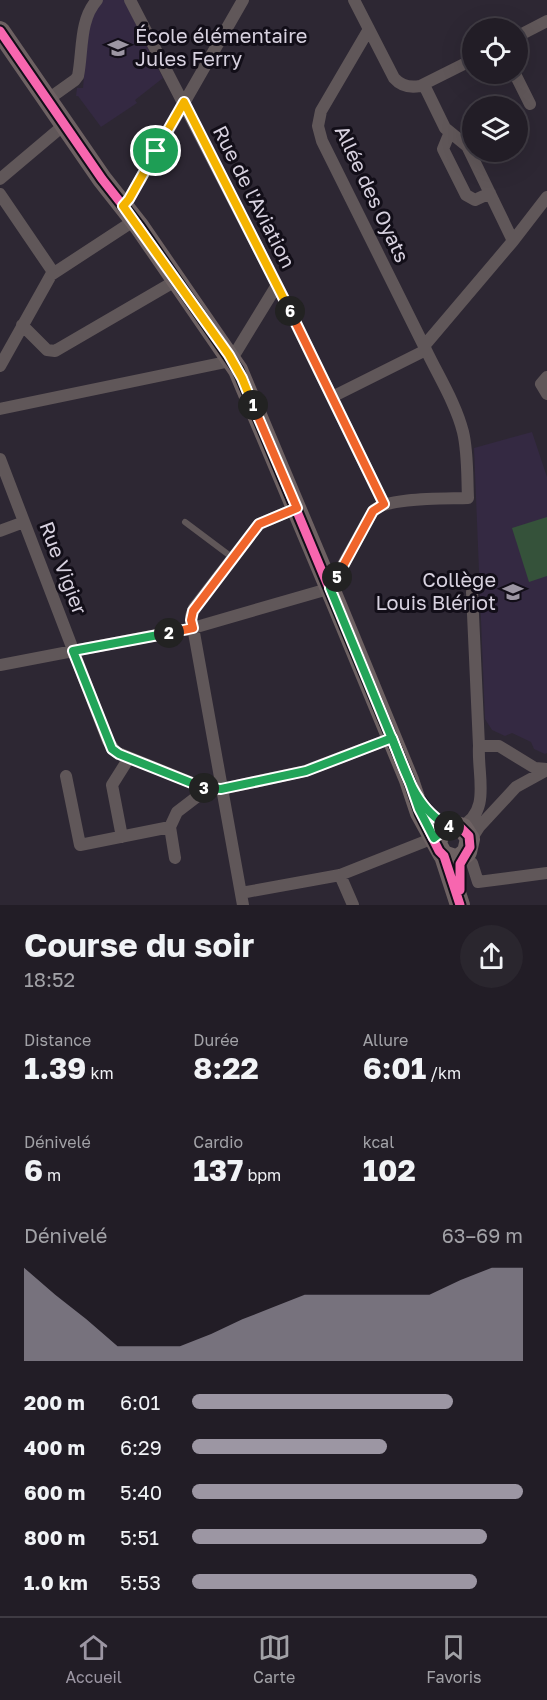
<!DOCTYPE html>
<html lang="fr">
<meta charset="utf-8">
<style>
body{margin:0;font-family:"Golos Text",sans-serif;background:#2a262e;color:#f1f3f6;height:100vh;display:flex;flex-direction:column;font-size:22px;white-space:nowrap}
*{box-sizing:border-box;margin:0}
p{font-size:20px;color:#a2a2a7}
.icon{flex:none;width:33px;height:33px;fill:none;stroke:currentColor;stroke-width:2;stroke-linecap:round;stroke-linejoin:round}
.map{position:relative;height:905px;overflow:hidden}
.panel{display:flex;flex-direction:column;background:#221d26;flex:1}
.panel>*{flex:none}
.buttons{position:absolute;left:462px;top:18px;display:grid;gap:12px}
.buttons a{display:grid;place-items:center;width:66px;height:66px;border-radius:50%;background:#221d26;box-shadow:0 6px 24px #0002,0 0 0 2px #3f3b43;font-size:30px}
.pin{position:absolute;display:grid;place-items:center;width:51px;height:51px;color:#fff;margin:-26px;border:3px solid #fff;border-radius:50%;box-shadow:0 2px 6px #0007}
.km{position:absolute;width:30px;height:30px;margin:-15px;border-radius:50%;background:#222;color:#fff;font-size:16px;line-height:30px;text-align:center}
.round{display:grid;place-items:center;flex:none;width:63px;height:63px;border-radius:32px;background:#2a262e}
.summary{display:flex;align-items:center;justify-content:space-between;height:102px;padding:0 24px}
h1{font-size:33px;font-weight:700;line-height:45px}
.figures{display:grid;grid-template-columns:repeat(3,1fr);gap:9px;height:102px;padding:6px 24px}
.figures div{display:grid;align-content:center}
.figures b{font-size:30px;font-weight:700}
.figures small{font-size:16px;font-weight:400}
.figures p{font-size:16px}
.chart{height:168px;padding:12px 24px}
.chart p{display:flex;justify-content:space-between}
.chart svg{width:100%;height:108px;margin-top:6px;fill:#9c96a3;opacity:.7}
ul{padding:0 24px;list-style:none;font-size:20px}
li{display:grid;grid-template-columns:96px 72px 1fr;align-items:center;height:45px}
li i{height:15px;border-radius:8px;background:#9c96a3}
.dock{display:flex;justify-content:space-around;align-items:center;height:84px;border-top:2px solid #3f3b43;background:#221d26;font-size:16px;color:#a2a2a7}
.dock a{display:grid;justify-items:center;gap:3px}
.dock .active{color:#9c96a3}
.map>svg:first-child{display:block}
.built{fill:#342942}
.green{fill:#35523a}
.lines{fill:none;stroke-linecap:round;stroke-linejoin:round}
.service{stroke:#605759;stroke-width:6}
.minor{stroke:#605759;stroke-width:12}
.primary{stroke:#6d6162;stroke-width:20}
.cycleway-casing{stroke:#120e18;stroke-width:13}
.cycleway{stroke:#f766af;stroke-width:9}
.split-1-casing{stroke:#fff;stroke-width:12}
.split-2-casing{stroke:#fff;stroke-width:12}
.split-3-casing{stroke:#fff;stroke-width:12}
.split-4-casing{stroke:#fff;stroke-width:12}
.split-5-casing{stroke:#fff;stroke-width:12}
.split-6-casing{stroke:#fff;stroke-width:12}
.split-7-casing{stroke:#fff;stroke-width:12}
.split-1{stroke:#f5b400;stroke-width:8}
.split-2{stroke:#f0652b;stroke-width:8}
.split-3{stroke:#22a559;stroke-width:8}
.split-4{stroke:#22a559;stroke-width:8}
.split-5{stroke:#22a559;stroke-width:8}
.split-6{stroke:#f0652b;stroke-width:8}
.split-7{stroke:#f5b400;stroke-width:8}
.labels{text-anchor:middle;stroke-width:6;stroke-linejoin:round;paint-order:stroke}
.poi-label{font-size:20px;fill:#d7d1df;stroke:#120e18;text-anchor:start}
.street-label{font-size:20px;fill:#d7d1df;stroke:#120e18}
</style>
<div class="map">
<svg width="547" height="905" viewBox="0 0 547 905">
<rect width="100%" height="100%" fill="#2d2733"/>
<path class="built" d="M102 0H124L163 78 135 100 137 103 101 127 78 96H76L77 88H83L89 18Z
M532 432 547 477V753L545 754 534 749 531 742 512 733 505 736 492 730 485 719 474 448Z"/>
<path class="green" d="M547 517V576L529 582 512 528Z"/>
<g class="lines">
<path class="service" d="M185 522 233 558"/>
<path class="minor" d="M130 0 277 285 384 504
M354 0 394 78C401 86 409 88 420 86L472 60
M369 29 321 111 318 126 322 141 424 346
M518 36 547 21
M515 74 530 104
M424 85 445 128 467 146 513 241
M47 100 75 80 78 76C83 51 79 20 97 0
M450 132 443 149 466 195 475 200 490 193
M0 179 64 125
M0 194 53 272
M123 205 129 199 243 0
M22 325 47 350 55 351 177 280
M0 366 51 275 135 220
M547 377 541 384 547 394
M332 397 426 350 424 346 513 241 547 197
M0 409 226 362 236 352 277 285
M0 459 108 741 116 752 207 789 217 790 305 771 392 738
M0 531 24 522
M472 592 479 746
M0 665 193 628 321 591 330 588 373 511C386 497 448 499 468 498 467 476 468 453 463 432 456 404 439 377 426 350
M66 776 80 845 170 827 175 858
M170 827 177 812 207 789
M460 827C492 812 477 775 479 746H499L535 768 547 769
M122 837 112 785 129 758
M470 841 479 827 516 787 547 770
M472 863 478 882 547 873
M340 875 353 905
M241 893 340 875 431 839 438 834
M243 905 191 616 194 608 259 524 297 508"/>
<path class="primary" d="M0 31 102 179 139 226 238 370 336 603 409 780 420 813 443 855 455 859 461 857 467 852 470 839 463 828 452 825 440 831 437 844
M444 856 460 905"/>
<g class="cycleway-casing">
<path id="cycleway" d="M0 31 102 179 139 226 238 370 409 780 420 813 439 851 444 856 460 905
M421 801C427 810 438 824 450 826 453 826 457 826 460 827L469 836 470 847 460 864V890"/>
</g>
<use href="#cycleway" class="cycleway"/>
</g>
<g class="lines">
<g class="split-1-casing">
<path id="split-1" d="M156 151 129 199 123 206 229 355 242 378 253 405"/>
</g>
<g class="split-2-casing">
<path id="split-2" d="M169 633 193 628 191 620 193 611 259 524 297 508 253 405"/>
</g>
<g class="split-3-casing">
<path id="split-3" d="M169 633 73 651 112 749 119 754 204 788"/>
</g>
<g class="split-4-casing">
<path id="split-4" d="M204 788 221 789 306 771 392 738C404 769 416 811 449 826"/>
</g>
<g class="split-5-casing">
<path id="split-5" d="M337 577 330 588 409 780 419 809 434 838 449 826"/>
</g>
<g class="split-6-casing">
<path id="split-6" d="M290 311 384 504 373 511 337 577"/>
</g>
<g class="split-7-casing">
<path id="split-7" d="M156 151 184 102 290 311"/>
</g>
<use href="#split-1" class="split-1"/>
<use href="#split-2" class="split-2"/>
<use href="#split-3" class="split-3"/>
<use href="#split-4" class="split-4"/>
<use href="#split-5" class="split-5"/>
<use href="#split-6" class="split-6"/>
<use href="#split-7" class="split-7"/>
</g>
<defs>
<g id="school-bare" transform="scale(1.62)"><path d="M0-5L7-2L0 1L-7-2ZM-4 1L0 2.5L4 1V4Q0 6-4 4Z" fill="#9c96a3" stroke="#120e18" stroke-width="2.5" paint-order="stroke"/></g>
</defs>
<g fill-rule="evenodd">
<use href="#school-bare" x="118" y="48"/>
<use href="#school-bare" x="513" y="592"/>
</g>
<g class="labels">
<g class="poi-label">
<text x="135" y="43">École élémentaire<tspan x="135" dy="23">Jules Ferry</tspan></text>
<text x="496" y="587" text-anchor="end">Collège<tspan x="496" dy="23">Louis Blériot</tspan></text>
</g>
<g class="street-label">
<text transform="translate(372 194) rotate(65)" y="7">Allée des Oyats</text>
<text transform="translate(254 197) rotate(63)" y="7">Rue de l'Aviation</text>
<text transform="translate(63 568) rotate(69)" y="7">Rue Vigier</text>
</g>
</g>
</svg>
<div class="buttons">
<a><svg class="icon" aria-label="locate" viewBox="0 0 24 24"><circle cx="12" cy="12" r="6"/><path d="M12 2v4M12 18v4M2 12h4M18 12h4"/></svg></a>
<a><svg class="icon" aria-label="layers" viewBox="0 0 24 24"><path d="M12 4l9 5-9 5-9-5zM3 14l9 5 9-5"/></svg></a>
</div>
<div class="pin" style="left:156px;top:151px;background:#1e9e55"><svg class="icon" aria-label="arrive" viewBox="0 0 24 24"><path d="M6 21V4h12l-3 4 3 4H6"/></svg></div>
<b class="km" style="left:253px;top:405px">1</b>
<b class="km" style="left:169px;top:633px">2</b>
<b class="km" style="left:204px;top:788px">3</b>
<b class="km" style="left:449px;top:826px">4</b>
<b class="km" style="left:337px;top:577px">5</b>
<b class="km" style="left:290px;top:311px">6</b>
</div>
<section class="panel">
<div class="summary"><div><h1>Course du soir</h1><p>18:52</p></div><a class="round"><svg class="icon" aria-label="share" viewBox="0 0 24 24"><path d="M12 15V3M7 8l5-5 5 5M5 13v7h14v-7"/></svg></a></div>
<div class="figures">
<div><p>Distance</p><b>1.39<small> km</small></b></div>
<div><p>Durée</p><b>8:22</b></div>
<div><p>Allure</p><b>6:01<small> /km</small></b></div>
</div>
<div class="figures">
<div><p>Dénivelé</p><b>6<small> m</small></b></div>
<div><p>Cardio</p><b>137<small> bpm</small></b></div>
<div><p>kcal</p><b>102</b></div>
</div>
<div class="chart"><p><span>Dénivelé</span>63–69 m</p>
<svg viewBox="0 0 160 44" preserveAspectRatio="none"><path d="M0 44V6L10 17L20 27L30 38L40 38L50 38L60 33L70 27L80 22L90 17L100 17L110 17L120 17L130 17L140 11L150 6L160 6V44z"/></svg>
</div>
<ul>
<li><b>200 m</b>6:01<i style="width:79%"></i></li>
<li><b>400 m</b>6:29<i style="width:59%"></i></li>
<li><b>600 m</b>5:40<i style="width:100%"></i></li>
<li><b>800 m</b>5:51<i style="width:89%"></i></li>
<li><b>1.0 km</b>5:53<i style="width:86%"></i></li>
</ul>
</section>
<nav class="dock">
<a class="active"><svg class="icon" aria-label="home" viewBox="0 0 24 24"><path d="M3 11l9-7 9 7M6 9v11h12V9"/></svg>Accueil</a>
<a><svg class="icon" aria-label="map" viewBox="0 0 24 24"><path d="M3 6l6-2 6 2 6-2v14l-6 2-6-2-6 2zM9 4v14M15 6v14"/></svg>Carte</a>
<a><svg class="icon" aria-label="saved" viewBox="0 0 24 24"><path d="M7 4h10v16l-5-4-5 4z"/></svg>Favoris</a>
</nav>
